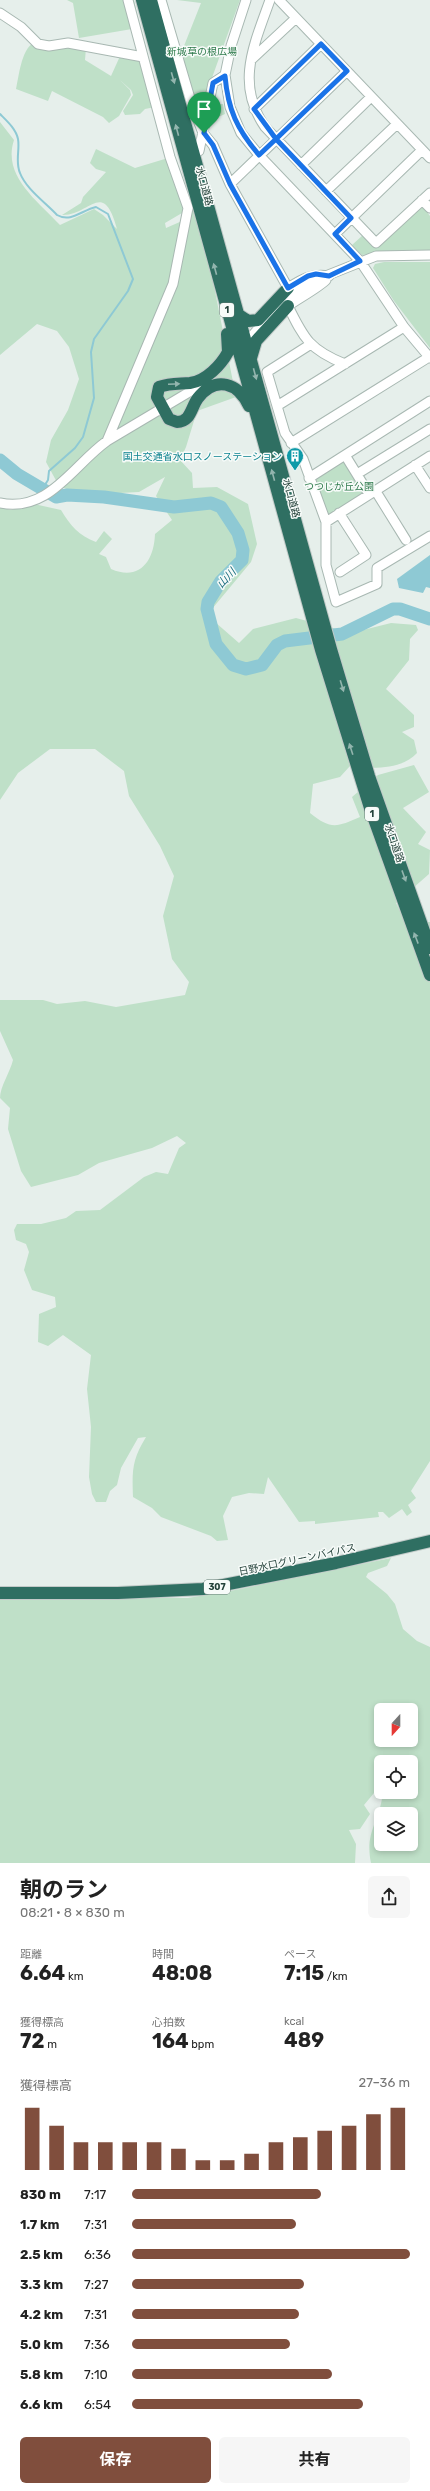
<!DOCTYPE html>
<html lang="ja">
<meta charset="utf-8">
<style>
body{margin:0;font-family:Rubik,"Noto Sans JP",sans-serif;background:#f6f6f6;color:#222;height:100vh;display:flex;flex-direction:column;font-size:15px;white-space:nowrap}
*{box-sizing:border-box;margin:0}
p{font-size:13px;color:#767676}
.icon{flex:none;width:22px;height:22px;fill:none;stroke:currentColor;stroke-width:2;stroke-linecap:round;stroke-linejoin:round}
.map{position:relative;height:1863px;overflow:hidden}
.sheet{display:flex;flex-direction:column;background:#fff;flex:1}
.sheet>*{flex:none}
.needle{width:26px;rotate:201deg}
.buttons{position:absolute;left:374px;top:1703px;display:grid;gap:8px}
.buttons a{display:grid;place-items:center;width:44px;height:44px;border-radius:6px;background:#fff;box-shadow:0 2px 6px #0003;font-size:20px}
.pin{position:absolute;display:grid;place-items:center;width:34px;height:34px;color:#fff;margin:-41px -17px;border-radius:50% 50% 50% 0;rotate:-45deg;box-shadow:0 0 4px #0007}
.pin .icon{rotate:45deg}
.round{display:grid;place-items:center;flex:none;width:42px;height:42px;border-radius:6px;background:#f6f6f6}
.head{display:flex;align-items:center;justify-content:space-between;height:68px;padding:0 20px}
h1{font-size:22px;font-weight:700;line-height:30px}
.metrics{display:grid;grid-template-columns:repeat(3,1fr);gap:6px;height:68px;padding:4px 20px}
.metrics div{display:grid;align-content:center}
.metrics b{font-size:20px;font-weight:700}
.metrics small{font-size:11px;font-weight:400}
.metrics p{font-size:11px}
.chart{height:112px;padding:8px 20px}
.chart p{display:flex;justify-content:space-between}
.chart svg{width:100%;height:72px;margin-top:4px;stroke:#804e3d;stroke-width:6}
.cta{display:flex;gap:8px;margin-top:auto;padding:8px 20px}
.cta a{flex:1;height:46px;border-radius:6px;background:#804e3d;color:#fff;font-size:16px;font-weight:700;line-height:46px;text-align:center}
.cta a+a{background:#f6f6f6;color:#222}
ul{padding:0 20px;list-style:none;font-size:13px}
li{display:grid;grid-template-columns:64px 48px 1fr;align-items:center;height:30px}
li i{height:10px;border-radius:5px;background:#804e3d}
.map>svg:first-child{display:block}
.green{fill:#bfe0c8;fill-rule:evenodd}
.water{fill:#8ec9d4}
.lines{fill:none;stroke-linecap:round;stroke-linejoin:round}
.stream{stroke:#8ec9d4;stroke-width:2}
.river{stroke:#8ec9d4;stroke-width:13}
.minor-casing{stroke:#a8b8b2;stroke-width:11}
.highway-casing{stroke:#c2cac8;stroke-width:14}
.minor{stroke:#fff;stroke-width:9}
.highway{stroke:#2f6f62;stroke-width:12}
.oneway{fill:#93b5ae}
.route-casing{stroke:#fff;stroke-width:8}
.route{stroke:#1a73e8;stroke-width:5}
.labels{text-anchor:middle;stroke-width:3;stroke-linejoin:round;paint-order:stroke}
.shield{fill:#f7fbf9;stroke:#637a73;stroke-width:1}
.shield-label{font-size:9px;font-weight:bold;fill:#24423a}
.park-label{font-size:10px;fill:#2d7a4b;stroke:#f7fbf9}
.street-label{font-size:10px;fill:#24423a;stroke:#f7fbf9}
.culture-label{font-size:10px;fill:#0d838f;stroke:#f7fbf9;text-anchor:end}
.water-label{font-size:11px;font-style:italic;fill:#1c6f80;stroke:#f7fbf9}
</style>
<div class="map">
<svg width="430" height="1863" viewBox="0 0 430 1863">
<rect width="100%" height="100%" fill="#e6efeb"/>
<path class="green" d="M67 0H134L137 14 132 29 79 38 73 3Z
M177 0H240L213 75 203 109 196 107 180 56 201 3Z
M33 43 86 48 85 60 111 76 121 54 133 60 141 59 155 107 145 109 140 114 125 115 123 111 133 95 131 90 120 80 130 90 131 95 119 116 109 123 103 117 52 91 48 101 16 89C19 76 21 51 33 43Z
M211 104H223L225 114 207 122Z
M0 122 14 140C2 176 38 201 60 225L94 209 103 215 117 229C103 178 90 216 62 215L81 203 83 197 106 172 96 169 90 163 96 149 135 168 168 158 183 209 182 213 165 223 166 228 182 221 168 284 175 282 191 204 208 256 236 397 197 411 186 447 180 460 192 473 193 488 217 487 248 504 257 544 251 562 207 615 239 643 253 629 296 618 351 633 391 623 416 625 418 630 410 639 409 660 386 689 414 715V727L402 732 414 740 417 753C402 770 371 769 350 766L340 777 313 784 310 813C331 830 337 827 360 817L352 797 378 775 414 765 429 792 403 808 426 832 418 844 430 850 429 874 396 903 406 923 430 922V1461L411 1491 416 1498 408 1505 412 1512 407 1516 402 1509 389 1518 383 1512H378L379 1517 315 1524V1521L299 1522 268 1477 264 1494 249 1493 232 1497 223 1516 228 1540 217 1541 211 1536 161 1517 152 1508 133 1497C132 1470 132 1460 146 1437L138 1438 121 1468 117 1485 110 1491 106 1502H96L92 1494 89 1477 91 1427 87 1389 91 1355 63 1335 48 1346 38 1342 39 1314 56 1307 55 1297 32 1290 24 1270 29 1252 26 1244 16 1240 14 1230 17 1224H41L66 1218 76 1211 100 1210 144 1177 156 1172 168 1174 179 1148 186 1143 177 1136 152 1148 99 1163 78 1175 31 1187 21 1171 8 1129 10 1108 0 1098C0 1087 10 1072 13 1060L0 1031V1000H43L57 1004 85 1001 116 1007 185 995 189 982 172 959 163 916 174 876 160 846 129 796 124 771 95 749H50L18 773 0 800V507L11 510 34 504 61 510C70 525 79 536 96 542L104 531 112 539 99 554 106 557 111 569C139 581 154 562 155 534L172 520 156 496 165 477 139 492 82 495 59 486 46 462 51 440 68 410 79 379 69 347 57 331 37 324 0 355Z
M421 207H423L430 216V252H386L362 255 352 245 363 235 376 248Z
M384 262H430V348L394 301 373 268 375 264Z
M343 460 364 494 332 514 327 513 315 483 317 476Z
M391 1558 387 1566 368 1573 366 1577 387 1594 395 1604 403 1629 417 1641 430 1647V1863H371C365 1834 377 1825 382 1799L374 1793 364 1805 370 1814 360 1829 349 1830 356 1844 355 1863H0V1598H188L235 1590ZM381 1710H411V1740H381ZM381 1762H411V1792H381ZM381 1814H411V1844H381Z"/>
<path class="water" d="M430 555V588L426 587 423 593 399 588 397 579Z"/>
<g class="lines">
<path class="stream" d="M0 114C7 121 16 129 18 139 20 150 15 162 20 173 26 189 46 203 57 215 71 223 82 210 96 207L108 214 133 279 128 291 94 339 91 352 94 398 83 437 75 448 49 471 48 480 43 488"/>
<path class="river" d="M0 460 17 474 56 497 67 495 104 497 174 507 211 503 221 507 238 533 243 550 242 560 221 581 208 602 207 609 216 644 233 665 246 669 262 665 277 645 285 641 342 634 393 609H400L430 619"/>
<g class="minor-casing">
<path id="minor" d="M161 0 192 105 203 133 213 145 230 184 288 288C302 279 312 273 329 276
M246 0 231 46 225 75 230 107 241 133 259 155 360 261 404 327 430 358
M270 0C254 45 235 84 265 127L376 243 430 193
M279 0 430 158
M0 13 21 27 38 44 49 46 68 43 143 57
M251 60 296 18
M254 109 321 44
M199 151 213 83 225 75
M301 165 371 97
M230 184 347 71
M326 191 397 124
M422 200 430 208
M335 234 422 150
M326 280C321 286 296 300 288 306 304 339 310 350 345 364
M404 327 277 406 285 433 303 459 326 522V565L336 602 377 584V568L430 536
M250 338 285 299 313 281 376 256 430 255
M277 406 267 372 311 344
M107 441 173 284 188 208 170 157 128 0
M291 443 429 357
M345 455 369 494
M415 465 430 488
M357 474 430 429
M309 478 430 401
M375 490 406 540
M0 503C49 513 73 465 107 441L206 382
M339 513 366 555 340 572
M326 522 430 456"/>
</g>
<g class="highway-casing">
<path id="highway" d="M142 0 321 650 370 808 430 975
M151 0 331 649 369 776 430 948
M239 315 248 321 258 320 288 288
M227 334 228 352C221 365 206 381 190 383 179 384 170 383 159 387L157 397 169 419 177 422C191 422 191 407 198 398 216 375 238 383 249 406
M251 358 256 341 288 306
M0 1593H118L203 1589 336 1563 430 1541"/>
</g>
<use href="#minor" class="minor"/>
<use href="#highway" class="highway"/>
</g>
<defs><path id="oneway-solid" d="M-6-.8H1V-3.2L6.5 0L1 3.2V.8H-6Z"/></defs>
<g class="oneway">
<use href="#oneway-solid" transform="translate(173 78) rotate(74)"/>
<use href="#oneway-solid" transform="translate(177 130) rotate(-105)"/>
<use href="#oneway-solid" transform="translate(215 269) rotate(-105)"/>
<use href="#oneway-solid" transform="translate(255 374) rotate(75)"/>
<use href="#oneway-solid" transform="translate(174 384) rotate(-3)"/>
<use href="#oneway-solid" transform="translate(273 475) rotate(-105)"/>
<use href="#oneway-solid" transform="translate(342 686) rotate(73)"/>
<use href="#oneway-solid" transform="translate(351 749) rotate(-108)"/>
<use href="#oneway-solid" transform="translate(404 876) rotate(70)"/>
<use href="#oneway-solid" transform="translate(416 938) rotate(-111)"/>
</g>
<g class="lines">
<g class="route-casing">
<path id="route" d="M204 133 213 145 230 184 288 288 308 276 316 274 329 276 360 261 335 234 351 218 276 139 347 71 321 44 254 109 276 139 259 155C237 129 228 110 225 76L213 83 204 133"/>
</g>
<use href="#route" class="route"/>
</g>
<defs>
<g id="building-pin" transform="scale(0.9)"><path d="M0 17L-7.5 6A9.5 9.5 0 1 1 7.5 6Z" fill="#0f9aa8" stroke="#f7fbf9"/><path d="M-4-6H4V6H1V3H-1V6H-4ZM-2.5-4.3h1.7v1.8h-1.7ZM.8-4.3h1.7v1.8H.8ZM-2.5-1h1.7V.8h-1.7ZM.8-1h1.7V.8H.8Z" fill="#fff"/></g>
</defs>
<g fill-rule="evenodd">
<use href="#building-pin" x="295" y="456"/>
</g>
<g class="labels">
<g class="shield">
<rect x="220" y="303" width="14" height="14" rx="3"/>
<rect x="365" y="807" width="14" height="14" rx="3"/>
<rect x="204" y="1580" width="26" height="14" rx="3"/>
</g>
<g class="shield-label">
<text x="227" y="313">1</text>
<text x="372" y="817">1</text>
<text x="217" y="1590">307</text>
</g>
<g class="park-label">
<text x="202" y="55">新城草の根広場</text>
<text x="339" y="490">つつじが丘公園</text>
</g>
<g class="street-label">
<text transform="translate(205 186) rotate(75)" y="4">水口道路</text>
<text transform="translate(292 498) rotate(75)" y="4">水口道路</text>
<text transform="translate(395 843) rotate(71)" y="4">水口道路</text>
<text transform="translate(297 1559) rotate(-12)" y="4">日野水口グリーンバイパス</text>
</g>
<g class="culture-label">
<text x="282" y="460">国土交通省水口スノーステーション</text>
</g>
<g class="water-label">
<text transform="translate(226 578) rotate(-47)" y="4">山川</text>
</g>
</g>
</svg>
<div class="buttons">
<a><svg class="needle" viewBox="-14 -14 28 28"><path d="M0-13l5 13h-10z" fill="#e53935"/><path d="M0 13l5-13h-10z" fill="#767676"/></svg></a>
<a><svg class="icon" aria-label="locate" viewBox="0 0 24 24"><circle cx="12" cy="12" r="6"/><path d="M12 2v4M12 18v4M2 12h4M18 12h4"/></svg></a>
<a><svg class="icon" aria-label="layers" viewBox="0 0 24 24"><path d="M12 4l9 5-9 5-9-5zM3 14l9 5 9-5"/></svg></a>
</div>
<div class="pin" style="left:204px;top:133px;background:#1e9e55"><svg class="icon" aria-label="arrive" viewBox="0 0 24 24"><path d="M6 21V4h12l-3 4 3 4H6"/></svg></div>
</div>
<section class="sheet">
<div class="head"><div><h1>朝のラン</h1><p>08:21 · 8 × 830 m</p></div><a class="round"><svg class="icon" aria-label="share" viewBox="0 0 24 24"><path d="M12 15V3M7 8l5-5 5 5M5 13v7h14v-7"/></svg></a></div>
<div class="metrics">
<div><p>距離</p><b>6.64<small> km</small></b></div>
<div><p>時間</p><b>48:08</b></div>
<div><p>ペース</p><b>7:15<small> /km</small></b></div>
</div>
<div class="metrics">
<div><p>獲得標高</p><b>72<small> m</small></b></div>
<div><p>心拍数</p><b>164<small> bpm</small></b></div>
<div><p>kcal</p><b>489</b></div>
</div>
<div class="chart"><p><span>獲得標高</span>27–36 m</p>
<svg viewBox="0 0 160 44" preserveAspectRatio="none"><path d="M5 44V6M15 44V17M25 44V27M35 44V27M45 44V27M55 44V27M65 44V31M75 44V38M85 44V38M95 44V34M105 44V27M115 44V24M125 44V20M135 44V17M145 44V10M155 44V6"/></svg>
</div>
<ul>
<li><b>830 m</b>7:17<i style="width:68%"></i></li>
<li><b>1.7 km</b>7:31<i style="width:59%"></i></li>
<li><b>2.5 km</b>6:36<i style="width:100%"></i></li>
<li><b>3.3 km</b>7:27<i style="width:62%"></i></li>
<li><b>4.2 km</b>7:31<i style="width:60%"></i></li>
<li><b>5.0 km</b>7:36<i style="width:57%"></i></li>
<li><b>5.8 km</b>7:10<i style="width:72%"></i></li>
<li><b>6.6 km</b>6:54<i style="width:83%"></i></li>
</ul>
<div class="cta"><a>保存</a><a>共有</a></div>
</section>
